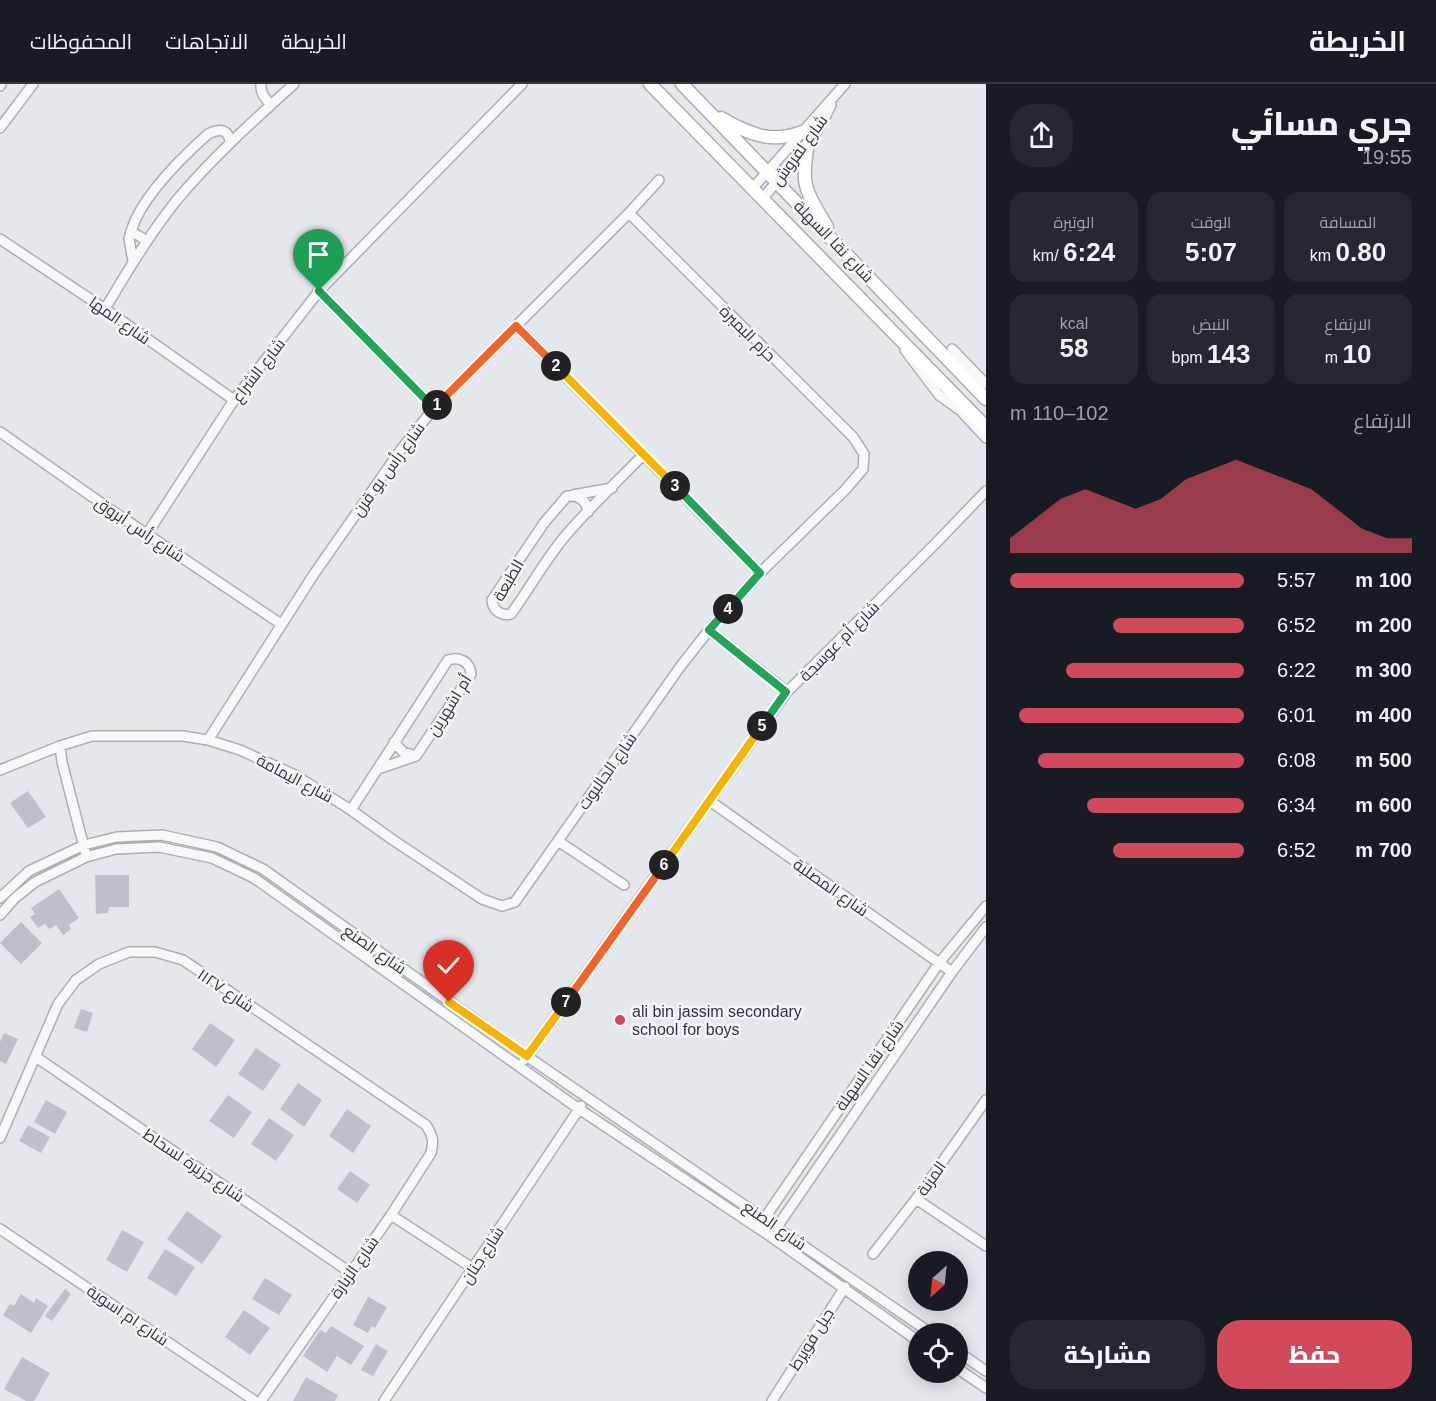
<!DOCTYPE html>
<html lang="ar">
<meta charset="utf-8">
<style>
body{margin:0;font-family:Helvetica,Cairo,sans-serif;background:#242831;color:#f1f3f6;direction:rtl;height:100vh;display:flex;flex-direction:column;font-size:22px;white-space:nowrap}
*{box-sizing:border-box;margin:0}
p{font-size:20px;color:#9ea1a6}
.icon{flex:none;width:33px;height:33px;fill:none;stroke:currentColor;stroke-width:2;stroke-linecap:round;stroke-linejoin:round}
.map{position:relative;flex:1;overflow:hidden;direction:ltr}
.side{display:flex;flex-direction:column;background:#171b24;width:450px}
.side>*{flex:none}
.needle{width:39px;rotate:207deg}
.buttons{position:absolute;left:908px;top:1167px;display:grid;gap:12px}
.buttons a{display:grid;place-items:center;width:60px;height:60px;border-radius:50%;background:#171b24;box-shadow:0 3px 15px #0003;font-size:30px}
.pin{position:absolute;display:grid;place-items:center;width:51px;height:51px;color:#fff;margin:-62px -26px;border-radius:50% 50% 50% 0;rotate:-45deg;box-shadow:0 0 6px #0007}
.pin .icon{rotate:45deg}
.km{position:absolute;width:30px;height:30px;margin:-15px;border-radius:50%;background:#222;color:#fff;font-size:16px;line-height:30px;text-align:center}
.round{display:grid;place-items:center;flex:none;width:63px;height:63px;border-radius:24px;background:#242831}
.overview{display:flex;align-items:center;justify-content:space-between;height:102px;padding:0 24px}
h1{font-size:33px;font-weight:800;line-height:45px}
.stats{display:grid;grid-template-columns:repeat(3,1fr);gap:9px;height:102px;padding:6px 24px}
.stats div{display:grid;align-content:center;border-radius:15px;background:#242831;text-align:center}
.stats b{font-size:26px;font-weight:800}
.stats small{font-size:16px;font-weight:400}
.stats p{font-size:16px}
.chart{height:168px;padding:12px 24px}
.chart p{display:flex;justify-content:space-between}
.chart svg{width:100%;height:108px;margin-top:6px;fill:#d1495b;opacity:.7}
.primary-button{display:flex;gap:12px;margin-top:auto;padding:12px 24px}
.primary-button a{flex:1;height:69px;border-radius:24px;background:#d1495b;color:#fff;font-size:24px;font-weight:800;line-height:69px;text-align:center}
.primary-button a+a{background:#242831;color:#f1f3f6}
ul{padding:0 24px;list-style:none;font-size:20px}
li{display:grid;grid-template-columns:96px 72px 1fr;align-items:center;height:45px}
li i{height:15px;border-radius:8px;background:#d1495b}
header{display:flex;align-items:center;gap:36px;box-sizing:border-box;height:84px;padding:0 30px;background:#171b24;border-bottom:2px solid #363941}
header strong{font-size:28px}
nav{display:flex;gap:33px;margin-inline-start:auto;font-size:21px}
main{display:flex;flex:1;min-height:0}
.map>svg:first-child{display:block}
.building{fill:#bbc0ca}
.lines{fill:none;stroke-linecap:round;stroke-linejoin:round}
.street-casing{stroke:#a9aeb7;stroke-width:12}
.secondary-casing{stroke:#a9aeb7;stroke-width:15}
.street{stroke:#f7f8fa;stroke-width:9}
.secondary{stroke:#fff;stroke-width:12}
.split-1-casing{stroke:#fff;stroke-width:12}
.split-2-casing{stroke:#fff;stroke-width:12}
.split-3-casing{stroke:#fff;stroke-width:12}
.split-4-casing{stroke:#fff;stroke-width:12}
.split-5-casing{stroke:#fff;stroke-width:12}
.split-6-casing{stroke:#fff;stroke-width:12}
.split-7-casing{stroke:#fff;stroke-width:12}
.split-8-casing{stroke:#fff;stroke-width:12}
.split-1{stroke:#22a559;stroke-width:8}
.split-2{stroke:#f0652b;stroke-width:8}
.split-3{stroke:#f5b400;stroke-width:8}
.split-4{stroke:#22a559;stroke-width:8}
.split-5{stroke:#22a559;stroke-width:8}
.split-6{stroke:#f5b400;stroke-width:8}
.split-7{stroke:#f0652b;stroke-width:8}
.split-8{stroke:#f5b400;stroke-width:8}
.poi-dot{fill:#d1495b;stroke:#f4f6f9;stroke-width:2}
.labels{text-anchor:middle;stroke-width:5;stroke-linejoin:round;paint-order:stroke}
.street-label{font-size:16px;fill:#2b3445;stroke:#f4f6f9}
.poi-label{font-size:16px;fill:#2b3445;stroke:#f4f6f9;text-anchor:start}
</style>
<header>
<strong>الخريطة</strong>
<nav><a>الخريطة</a><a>الاتجاهات</a><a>المحفوظات</a></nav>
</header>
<main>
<section class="side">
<div class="overview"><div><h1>جري مسائي</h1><p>19:55</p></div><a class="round"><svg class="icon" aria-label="share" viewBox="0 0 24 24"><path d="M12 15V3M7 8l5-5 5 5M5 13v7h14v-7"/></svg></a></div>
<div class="stats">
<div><p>المسافة</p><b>0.80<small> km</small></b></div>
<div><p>الوقت</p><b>5:07</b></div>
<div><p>الوتيرة</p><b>6:24<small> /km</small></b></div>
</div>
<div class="stats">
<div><p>الارتفاع</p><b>10<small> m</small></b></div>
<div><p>النبض</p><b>143<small> bpm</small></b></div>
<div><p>kcal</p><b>58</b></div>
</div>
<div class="chart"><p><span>الارتفاع</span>102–110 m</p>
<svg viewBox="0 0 160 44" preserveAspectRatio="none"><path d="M0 44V38L10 30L20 22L30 18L40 22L50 26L60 22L70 14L80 10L90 6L100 10L110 14L120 18L130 26L140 34L150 38L160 38V44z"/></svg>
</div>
<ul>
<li><b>100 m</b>5:57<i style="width:100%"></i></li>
<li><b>200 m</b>6:52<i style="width:56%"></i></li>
<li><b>300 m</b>6:22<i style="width:76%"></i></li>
<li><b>400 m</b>6:01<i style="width:96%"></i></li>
<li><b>500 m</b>6:08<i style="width:88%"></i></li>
<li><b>600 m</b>6:34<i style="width:67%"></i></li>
<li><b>700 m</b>6:52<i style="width:56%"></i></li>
</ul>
<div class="primary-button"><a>حفظ</a><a>مشاركة</a></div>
</section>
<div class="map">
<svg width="986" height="1317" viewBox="0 0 986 1317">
<rect width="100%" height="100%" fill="#e4e7ec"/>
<path class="building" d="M28 707 46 733 28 744 10 719Z
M95 791H129V823H109L108 829 96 830Z
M59 805 79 834 69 841 71 845 63 851 56 841 49 845 45 840 38 844 30 833 35 830 31 824Z
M21 838 42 859 21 880 0 859Z
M81 925 93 929 87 948 74 944Z
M210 939 235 956 216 983 192 965Z
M4 949 18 955 6 980 0 977V958Z
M256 964 281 981 263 1007 238 990Z
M298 999 322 1016 304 1043 280 1025Z
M228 1011 252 1028 234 1054 209 1037Z
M46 1016 67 1028 55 1050 34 1038Z
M347 1025 371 1042 353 1069 329 1052Z
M269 1034 294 1051 276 1077 251 1060Z
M28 1041 50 1053 41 1069 19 1057Z
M350 1087 370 1101 357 1119 337 1105Z
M187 1127 222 1152 202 1180 167 1155Z
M122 1146 144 1158 127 1188 106 1176Z
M165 1165 195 1183 176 1212 147 1194Z
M265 1194 292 1211 279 1231 252 1215Z
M65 1205 71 1210 52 1237 45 1232Z
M21 1210 34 1219 36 1214 48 1222 31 1249 3 1231 10 1220 14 1222Z
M368 1213 387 1223 375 1244 372 1242 368 1249 353 1241Z
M244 1226 270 1244 250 1271 225 1253Z
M331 1242 364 1262 351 1281 337 1272 327 1288 303 1272 320 1246 326 1249Z
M376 1260 388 1267 373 1292 361 1286Z
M22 1273 50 1289 34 1317H26L4 1305Z
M306 1293 338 1311 335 1317H293Z"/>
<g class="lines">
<g class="street-casing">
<path id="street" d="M261 0C260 9 265 14 271 21
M0 2 1 0
M0 44 33 0
M752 105 845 0
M762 115C787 86 816 56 831 21
M131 147 129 155 133 177
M0 155 105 225 234 316
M147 157 131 147C142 112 180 75 208 50 220 44 229 45 230 59
M319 207 434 324
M105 225C127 188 149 151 176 117 211 75 253 37 294 0
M516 242 760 489
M952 265 986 300
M905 266 939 311 960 326 986 354
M0 348 111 426 281 540
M573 411 612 404
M588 428C587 416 579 411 567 412L544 439 492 516C493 527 501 532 511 530 530 504 546 474 567 450 591 422 618 397 644 370
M147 450 234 316 319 207 522 0
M709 546 787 608
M208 656 314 490 402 364 434 324 629 129 659 96
M394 658 403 668 416 672
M60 662 62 678 85 767
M0 686 60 662 92 652H183L208 656 240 666 295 691 351 726 393 756 482 815 502 822 515 818 680 583 709 546 760 489 845 406 863 385 864 370 853 353 629 129
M710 717 952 888
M351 726 448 576C460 572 470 578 471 590L416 672 378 685
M558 757 624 801
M0 814 29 787 84 761 117 753 162 751 217 763 263 785 512 962 932 1250
M0 831 15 814 35 798 86 773 116 765 159 763 212 774 254 794 579 1025 770 1152 918 1257
M36 973 351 1189
M524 976 787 608 938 457 986 407
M0 1054 58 920 76 896 99 880 129 868H155L183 876 426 1041C433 1052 434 1057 431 1069L391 1131 261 1317
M916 1115 986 1162
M391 1131 474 1185
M762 1138 939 879 986 822
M0 1145 255 1317
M775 1146 952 888 986 843
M873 1170 916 1115 986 1016
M957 1267 986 1287
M957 1284 986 1304
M384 1317 581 1022
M772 1317 845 1203"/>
</g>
<g class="secondary-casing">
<path id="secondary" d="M650 0 986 343
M682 0 986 315
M721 34C748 50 772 60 802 48
M808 60C800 103 806 106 827 143"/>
</g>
<use href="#street" class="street"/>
<use href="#secondary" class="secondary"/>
</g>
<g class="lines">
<g class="split-1-casing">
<path id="split-1" d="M319 207 434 324 437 321"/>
</g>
<g class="split-2-casing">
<path id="split-2" d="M437 321 516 242 556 282"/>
</g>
<g class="split-3-casing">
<path id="split-3" d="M556 282 675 402"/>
</g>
<g class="split-4-casing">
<path id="split-4" d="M675 402 760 489 728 525"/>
</g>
<g class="split-5-casing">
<path id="split-5" d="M728 525 709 546 786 608 762 642"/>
</g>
<g class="split-6-casing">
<path id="split-6" d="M664 781 762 642"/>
</g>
<g class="split-7-casing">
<path id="split-7" d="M566 918 664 781"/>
</g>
<g class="split-8-casing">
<path id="split-8" d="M449 918 527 972 566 918"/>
</g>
<use href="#split-1" class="split-1"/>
<use href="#split-2" class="split-2"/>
<use href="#split-3" class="split-3"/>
<use href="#split-4" class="split-4"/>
<use href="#split-5" class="split-5"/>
<use href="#split-6" class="split-6"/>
<use href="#split-7" class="split-7"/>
<use href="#split-8" class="split-8"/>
</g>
<circle class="poi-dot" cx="620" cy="936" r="6"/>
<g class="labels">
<g class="street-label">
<text transform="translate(799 66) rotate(-54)" y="6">شارع لفروش</text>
<text transform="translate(834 157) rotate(46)" y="6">شارع نقا السهلة</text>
<text transform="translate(120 236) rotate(35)" y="6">شارع المها</text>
<text transform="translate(748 249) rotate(45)" y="6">حزم البمبرة</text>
<text transform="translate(258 286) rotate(-52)" y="6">شارع الشراع</text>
<text transform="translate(388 385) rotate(-54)" y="6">شارع رأس بو قرن</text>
<text transform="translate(140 445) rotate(34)" y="6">شارع رأس أبروق</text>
<text transform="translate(508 496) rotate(-60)" y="6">الطبعة</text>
<text transform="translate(839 557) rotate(-45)" y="6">شارع أم عوسجة</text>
<text transform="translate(449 621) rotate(-58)" y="6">أم اشهرين</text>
<text transform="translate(607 687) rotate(-55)" y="6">شارع الجالبوت</text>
<text transform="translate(295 694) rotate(28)" y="6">شارع اليمامة</text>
<text transform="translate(831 803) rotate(35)" y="6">شارع المصلبة</text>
<text transform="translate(375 865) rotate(35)" y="6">شارع الصنع</text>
<text transform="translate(226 906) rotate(34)" y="6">شارع ١١٢٧</text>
<text transform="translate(869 981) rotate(-55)" y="6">شارع نقا السهلة</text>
<text transform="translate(194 1081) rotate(34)" y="6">شارع جزيرة لسحاط</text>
<text transform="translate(931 1094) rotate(-55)" y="6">المزنة</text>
<text transform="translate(775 1141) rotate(35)" y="6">شارع الصنع</text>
<text transform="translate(482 1171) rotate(-57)" y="6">شارع جنان</text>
<text transform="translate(354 1183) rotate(-55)" y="6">شارع الزبارة</text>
<text transform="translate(128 1231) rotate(34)" y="6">شارع ام اسوية</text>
<text transform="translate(811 1255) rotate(-58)" y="6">جبل فويرط</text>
</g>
<g class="poi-label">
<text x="632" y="933">ali bin jassim secondary<tspan x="632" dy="18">school for boys</tspan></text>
</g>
</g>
</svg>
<div class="buttons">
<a><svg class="needle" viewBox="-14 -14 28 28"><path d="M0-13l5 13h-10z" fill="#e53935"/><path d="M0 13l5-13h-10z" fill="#9ea1a6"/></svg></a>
<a><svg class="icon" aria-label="locate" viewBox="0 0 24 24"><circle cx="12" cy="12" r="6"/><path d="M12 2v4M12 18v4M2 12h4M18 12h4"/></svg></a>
</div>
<div class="pin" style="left:319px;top:207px;background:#1e9e55"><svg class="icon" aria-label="arrive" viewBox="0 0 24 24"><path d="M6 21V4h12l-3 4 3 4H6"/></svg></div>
<div class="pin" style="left:449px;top:918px;background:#d93025"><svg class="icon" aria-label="check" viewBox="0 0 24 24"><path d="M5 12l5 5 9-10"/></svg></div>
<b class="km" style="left:437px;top:321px">1</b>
<b class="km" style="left:556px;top:282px">2</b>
<b class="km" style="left:675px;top:402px">3</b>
<b class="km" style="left:728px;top:525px">4</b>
<b class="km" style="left:762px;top:642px">5</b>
<b class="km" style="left:664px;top:781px">6</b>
<b class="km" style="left:566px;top:918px">7</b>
</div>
</main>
